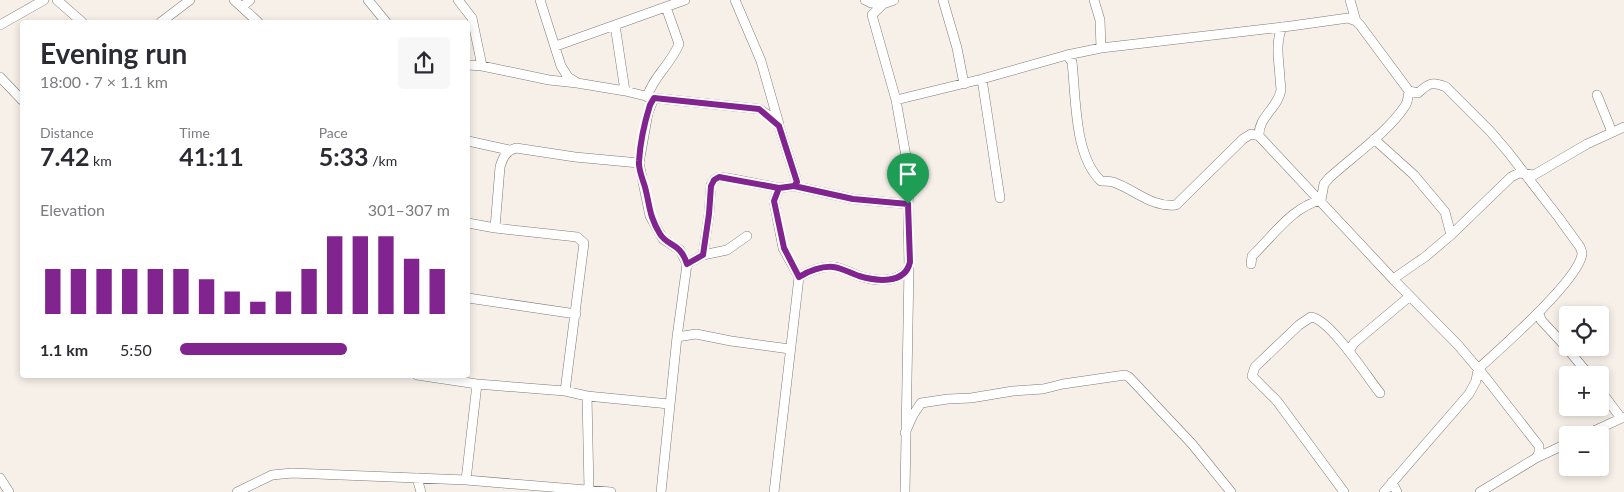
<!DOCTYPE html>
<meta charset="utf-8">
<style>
body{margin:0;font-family:Lato,sans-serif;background:#f7f7f7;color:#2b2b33;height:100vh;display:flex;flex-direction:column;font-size:19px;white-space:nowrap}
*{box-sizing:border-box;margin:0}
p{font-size:16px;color:#7c7c81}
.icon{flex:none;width:28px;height:28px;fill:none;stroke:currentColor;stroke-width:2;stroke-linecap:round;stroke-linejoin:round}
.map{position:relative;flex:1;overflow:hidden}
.details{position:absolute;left:20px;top:20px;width:450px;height:358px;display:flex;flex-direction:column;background:#fff;border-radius:5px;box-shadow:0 2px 8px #0003}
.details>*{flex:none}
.tools{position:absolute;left:1559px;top:306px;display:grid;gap:10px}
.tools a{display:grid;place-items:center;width:50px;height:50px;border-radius:5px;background:#fff;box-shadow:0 2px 8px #0003;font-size:25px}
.pin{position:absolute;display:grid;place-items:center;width:42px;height:42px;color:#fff;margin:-51px -21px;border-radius:50% 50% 50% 0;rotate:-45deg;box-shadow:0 0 5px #0007}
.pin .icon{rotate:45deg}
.round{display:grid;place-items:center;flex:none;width:52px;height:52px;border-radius:5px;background:#f7f7f7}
.overview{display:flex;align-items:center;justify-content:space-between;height:85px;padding:0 20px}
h1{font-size:28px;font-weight:700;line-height:38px}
.figures{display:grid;grid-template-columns:repeat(3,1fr);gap:8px;height:85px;padding:5px 20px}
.figures div{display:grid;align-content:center}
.figures b{font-size:25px;font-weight:700}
.figures small{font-size:14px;font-weight:400}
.figures p{font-size:14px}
.chart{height:140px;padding:10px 20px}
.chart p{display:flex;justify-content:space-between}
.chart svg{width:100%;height:90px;margin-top:5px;stroke:#82248f;stroke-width:6}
ul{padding:0 20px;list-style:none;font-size:16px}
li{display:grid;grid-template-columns:80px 60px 1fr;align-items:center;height:38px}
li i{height:12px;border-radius:6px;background:#82248f}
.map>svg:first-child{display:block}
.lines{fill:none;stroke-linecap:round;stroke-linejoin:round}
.minor-casing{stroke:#807a73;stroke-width:10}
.minor{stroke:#fff;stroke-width:9}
.route-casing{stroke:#fff;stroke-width:10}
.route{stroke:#82248f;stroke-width:6}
</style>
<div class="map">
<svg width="1624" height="492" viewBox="0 0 1624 492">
<rect width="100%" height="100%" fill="#f7f0e9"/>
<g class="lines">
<g class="minor-casing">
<path id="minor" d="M57 0 82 22
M234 0 258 22
M368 0 386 22
M458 0 472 18 482 66
M540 0 561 66 568 77 576 82
M735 0 761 61 779 124
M865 0 871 3 883 4
M943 0 957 48 964 84
M1094 0 1100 20 1101 48
M1350 0 1356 21
M242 7 250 0
M161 22 190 0
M0 25 44 0
M615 25 625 91
M556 46 685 0
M1067 55 1072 62C1076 97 1074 156 1101 181 1105 181 1109 181 1113 182 1134 189 1152 208 1176 205L1243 139 1251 134 1259 136 1393 279 1458 345 1486 378 1539 446V453L1536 458
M468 65 482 66 549 80 577 83 625 91 654 98 759 109 771 117 779 126 797 182 794 186 779 188 733 179 719 177 714 180 711 185 709 214 703 255
M0 77 22 100
M982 79 1000 198
M1597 95 1612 132
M647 97C653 77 671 64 679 44L666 7
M654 98 648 113 639 163 650 216 663 239 680 250 687 264 677 337 661 492
M896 100 982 79 1067 55 1101 48 1291 26 1348 18 1356 21 1360 25 1409 91 1418 93C1429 83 1432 81 1446 87L1490 131 1508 152 1559 218 1580 247C1581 250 1582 251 1582 254 1579 280 1499 350 1478 369L1476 381 1469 394 1384 492
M1259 136C1258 117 1278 108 1281 90 1281 87 1280 82 1280 78 1279 61 1275 44 1282 27
M1374 139 1414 175 1445 212 1451 235
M468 141 509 150
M794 186 853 199 908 204
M468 223 495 228 577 237 584 243 565 391
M495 228 500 167C503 157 506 151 516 148L575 157 639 163
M687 264 703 255 727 250 747 236
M1251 264 1252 256C1273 236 1292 207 1321 200L1324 184 1329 178C1351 158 1389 131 1405 106 1408 102 1408 96 1409 91
M799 277C808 271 822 266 833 267 842 267 850 273 859 276 875 281 899 284 909 267L908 204 910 179 896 100 872 15 883 4 894 0
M1393 279 1425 257 1451 235 1511 177 1519 173 1534 175 1587 144 1624 127
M468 298 576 314
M1539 312 1541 320 1566 347 1589 375
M677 337 696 334 731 341 790 349
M1349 351 1354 343 1410 296
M417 375 477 384 565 391 587 396 669 404
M1600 390 1621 418
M587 396 589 490
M905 433 913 415 921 403 948 399 971 398 1013 391 1043 389 1063 384 1125 375 1129 377 1192 444 1231 492
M1585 435 1624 417
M0 478 9 492
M417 478 421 492
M466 480 477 384
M1392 482 1397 492
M237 492 272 475 292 473 466 480 611 492
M774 492 799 277 783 248 774 201 779 188
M905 492 909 267
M1344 492 1277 401 1252 376 1255 367 1299 325 1311 317C1330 319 1367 377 1380 393
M1480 492 1536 458 1568 443"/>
</g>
<use href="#minor" class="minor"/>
</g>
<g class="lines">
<g class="route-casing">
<path id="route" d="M908 204 853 199 794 186 779 188 719 177 714 180 711 186 709 214 703 255 687 264C680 242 668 247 660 234 649 216 650 206 645 187 643 180 638 169 639 161 640 145 645 121 650 105L654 98 759 109 779 126 797 182 794 186 779 188 774 201 784 248 799 277C808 271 822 266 833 267 842 268 850 273 859 276 876 281 905 285 910 262L908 204"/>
</g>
<use href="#route" class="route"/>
</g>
</svg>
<div class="tools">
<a><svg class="icon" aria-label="locate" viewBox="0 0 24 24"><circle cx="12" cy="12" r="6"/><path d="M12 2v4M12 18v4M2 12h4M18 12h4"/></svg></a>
<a>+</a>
<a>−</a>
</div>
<div class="pin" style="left:908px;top:204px;background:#1e9e55"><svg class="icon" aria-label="arrive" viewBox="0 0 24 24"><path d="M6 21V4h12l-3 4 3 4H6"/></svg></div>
<section class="details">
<div class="overview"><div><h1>Evening run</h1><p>18:00 · 7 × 1.1 km</p></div><a class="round"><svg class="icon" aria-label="share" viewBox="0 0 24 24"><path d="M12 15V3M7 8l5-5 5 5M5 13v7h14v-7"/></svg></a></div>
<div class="figures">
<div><p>Distance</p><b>7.42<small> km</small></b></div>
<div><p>Time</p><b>41:11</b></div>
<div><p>Pace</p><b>5:33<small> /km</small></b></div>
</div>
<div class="chart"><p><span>Elevation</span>301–307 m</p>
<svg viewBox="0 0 160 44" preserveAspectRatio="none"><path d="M5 44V22M15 44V22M25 44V22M35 44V22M45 44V22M55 44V22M65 44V27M75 44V33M85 44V38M95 44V33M105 44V22M115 44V6M125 44V6M135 44V6M145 44V17M155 44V22"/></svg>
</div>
<ul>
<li><b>1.1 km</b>5:50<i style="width:62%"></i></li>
</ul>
</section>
</div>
